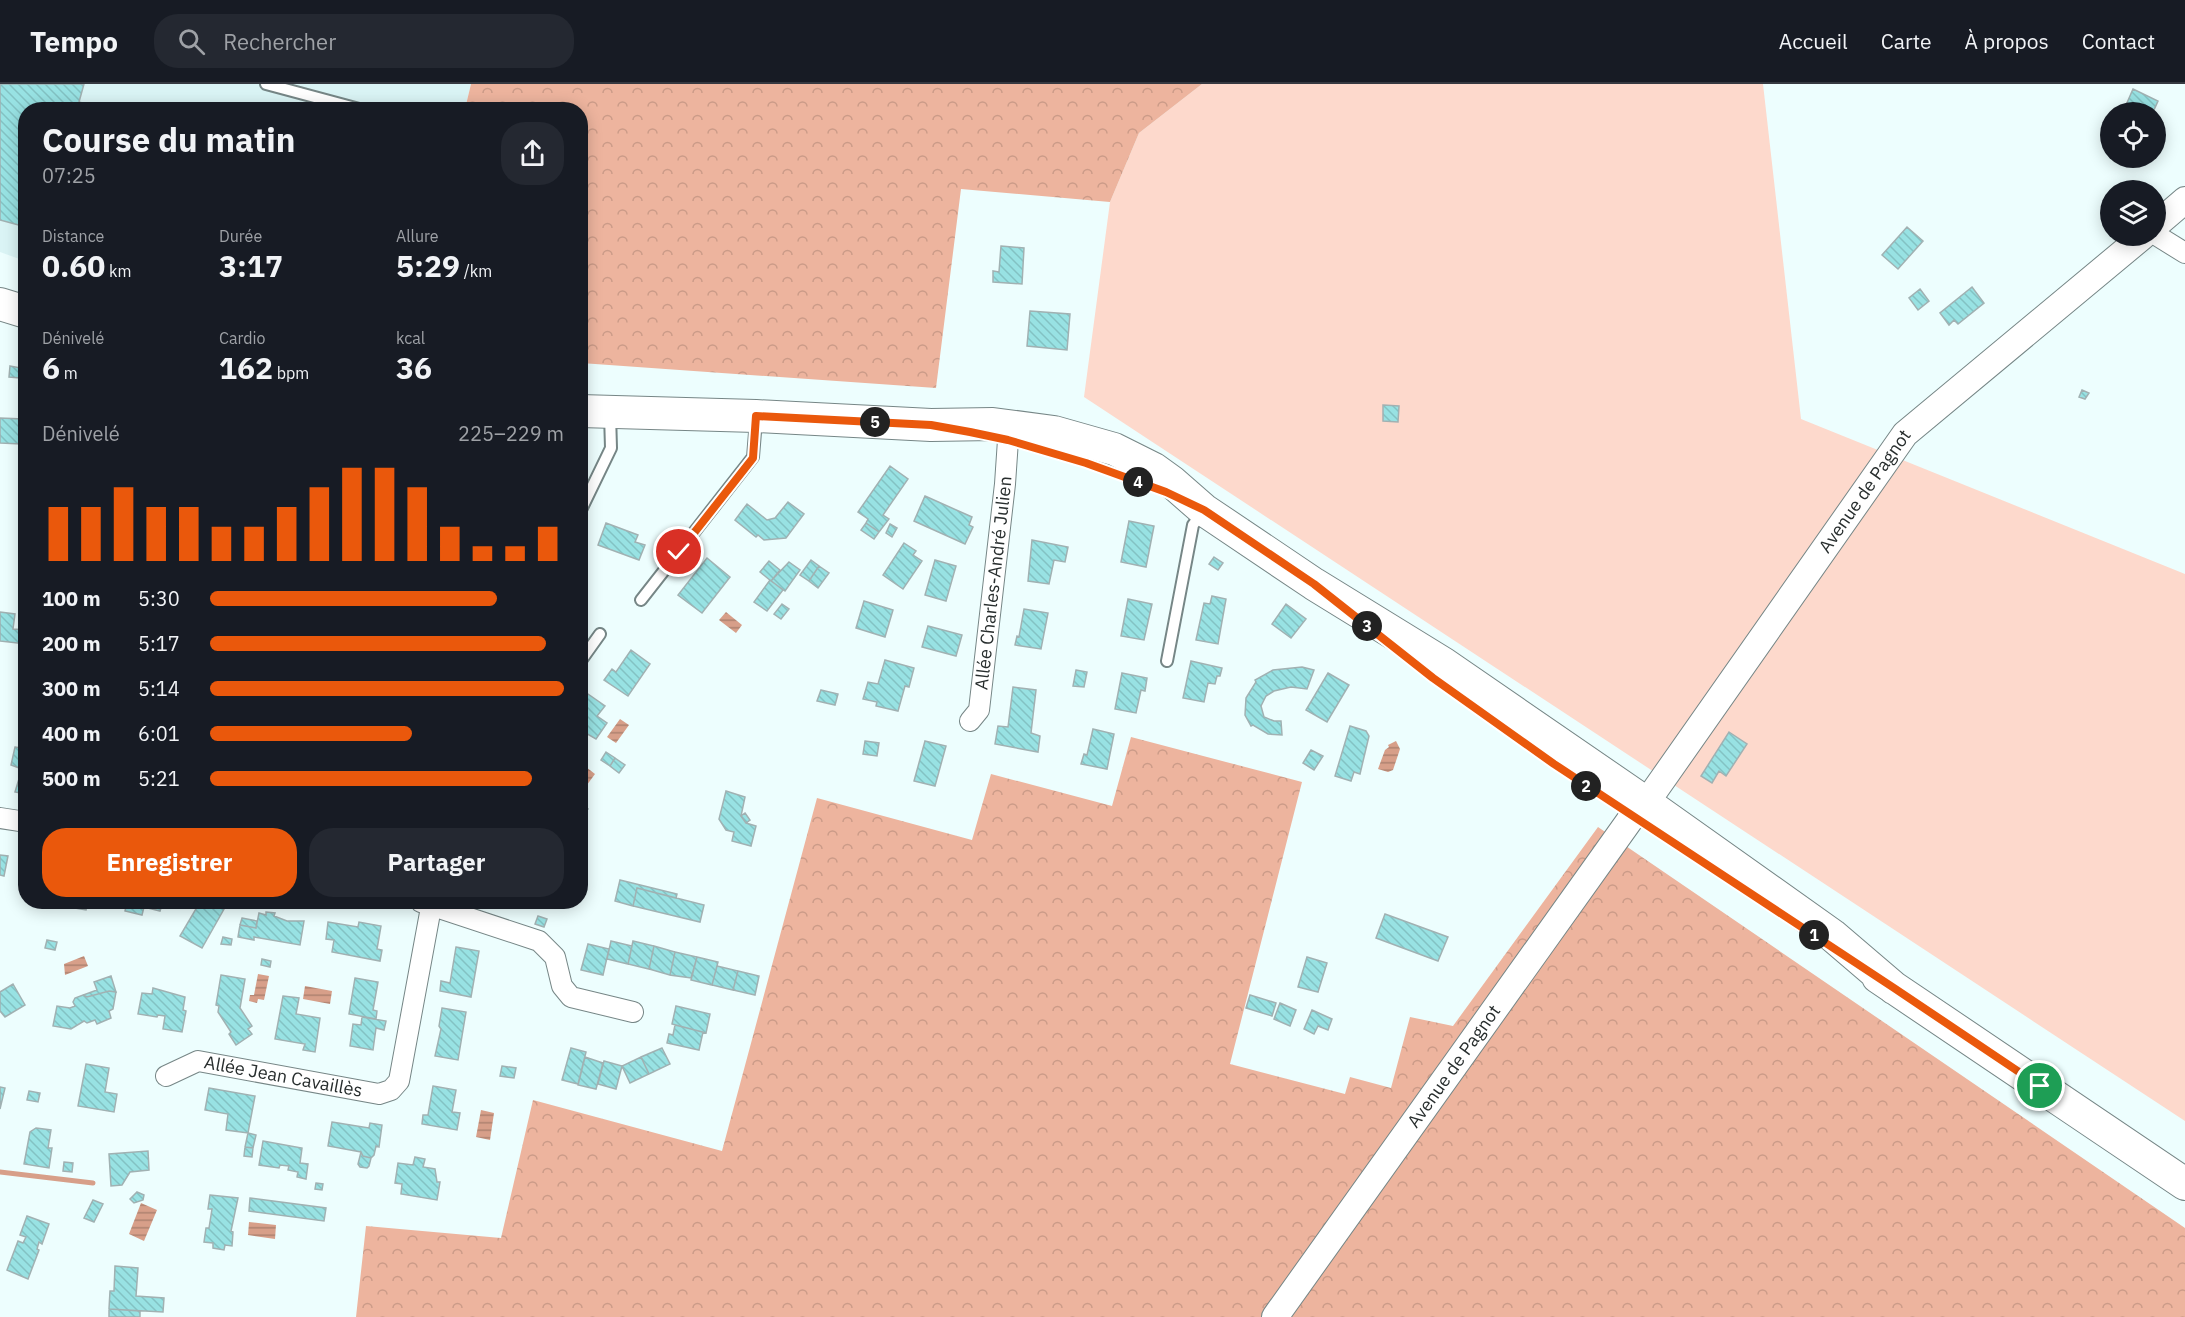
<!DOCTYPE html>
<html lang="fr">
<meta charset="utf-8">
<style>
body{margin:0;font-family:"IBM Plex Sans",sans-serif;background:#242831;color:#f1f3f6;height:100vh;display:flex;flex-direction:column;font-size:22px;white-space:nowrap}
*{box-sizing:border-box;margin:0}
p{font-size:20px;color:#9ea1a6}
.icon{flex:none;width:33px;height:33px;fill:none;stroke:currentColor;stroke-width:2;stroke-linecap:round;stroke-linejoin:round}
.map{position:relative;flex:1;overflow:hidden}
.side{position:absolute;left:18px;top:18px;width:570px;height:807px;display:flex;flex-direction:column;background:#171b24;border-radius:24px;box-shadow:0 3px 15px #0003}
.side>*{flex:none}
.buttons{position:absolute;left:2100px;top:18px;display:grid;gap:12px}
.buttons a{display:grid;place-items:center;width:66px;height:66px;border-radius:50%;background:#171b24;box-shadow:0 3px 15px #0003;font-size:30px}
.pin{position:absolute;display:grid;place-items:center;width:51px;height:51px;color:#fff;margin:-26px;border:3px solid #fff;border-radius:50%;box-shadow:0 2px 6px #0007}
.km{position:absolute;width:30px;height:30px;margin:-15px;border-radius:50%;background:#222;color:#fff;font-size:16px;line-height:30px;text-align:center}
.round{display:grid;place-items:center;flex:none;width:63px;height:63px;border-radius:24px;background:#242831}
.overview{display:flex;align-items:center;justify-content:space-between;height:102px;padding:0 24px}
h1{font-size:33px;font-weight:700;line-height:45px}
.stats{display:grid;grid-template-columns:repeat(3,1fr);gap:9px;height:102px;padding:6px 24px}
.stats div{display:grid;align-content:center}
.stats b{font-size:30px;font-weight:700}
.stats small{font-size:16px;font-weight:400}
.stats p{font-size:16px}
.chart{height:168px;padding:12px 24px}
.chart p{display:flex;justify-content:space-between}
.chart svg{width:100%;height:108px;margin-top:6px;stroke:#ea580c;stroke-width:6}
.primary-button{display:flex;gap:12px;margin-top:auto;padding:12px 24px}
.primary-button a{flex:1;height:69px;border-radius:24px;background:#ea580c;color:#fff;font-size:24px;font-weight:700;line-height:69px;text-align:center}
.primary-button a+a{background:#242831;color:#f1f3f6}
ul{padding:0 24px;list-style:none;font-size:20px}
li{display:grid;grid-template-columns:96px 72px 1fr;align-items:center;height:45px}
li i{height:15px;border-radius:8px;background:#ea580c}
header{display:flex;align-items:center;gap:36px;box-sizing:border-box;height:84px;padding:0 30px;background:#171b24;border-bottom:2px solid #363941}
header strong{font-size:28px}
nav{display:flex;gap:33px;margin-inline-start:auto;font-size:21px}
.search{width:420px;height:54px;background:#242831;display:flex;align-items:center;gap:15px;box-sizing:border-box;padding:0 21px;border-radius:24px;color:#9ea1a6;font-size:22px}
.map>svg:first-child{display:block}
.built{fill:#daf4f5}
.green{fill:#fdd9cc}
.forest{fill:url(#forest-crowns)}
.water{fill:url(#water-rules)}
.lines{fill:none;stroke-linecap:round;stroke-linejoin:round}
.stream{stroke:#d79f89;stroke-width:5}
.building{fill:url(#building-back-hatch);stroke:#a1b1b2;stroke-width:1.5}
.service-casing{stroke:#768686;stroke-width:14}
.minor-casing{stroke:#768686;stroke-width:22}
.tertiary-casing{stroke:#768686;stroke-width:28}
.primary-casing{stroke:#768686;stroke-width:34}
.service{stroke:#fff;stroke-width:10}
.minor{stroke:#fff;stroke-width:20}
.tertiary{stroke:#fff;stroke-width:26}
.primary{stroke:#fff;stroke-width:32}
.route-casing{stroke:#fff;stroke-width:12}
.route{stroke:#ea580c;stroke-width:8}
.labels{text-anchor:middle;stroke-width:5;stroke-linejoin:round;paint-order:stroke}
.street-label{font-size:18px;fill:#282e2e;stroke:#edfefe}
</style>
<header>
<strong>Tempo</strong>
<div class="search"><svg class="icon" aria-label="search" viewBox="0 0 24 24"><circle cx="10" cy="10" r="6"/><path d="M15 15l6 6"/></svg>Rechercher</div>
<nav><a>Accueil</a><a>Carte</a><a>À propos</a><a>Contact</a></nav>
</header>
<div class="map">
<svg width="2185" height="1233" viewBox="0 0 2185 1233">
<defs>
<pattern id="forest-crowns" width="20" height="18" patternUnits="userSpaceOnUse" patternTransform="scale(1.5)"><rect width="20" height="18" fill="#edb49e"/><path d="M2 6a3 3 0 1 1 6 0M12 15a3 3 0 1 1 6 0" fill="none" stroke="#cb9b88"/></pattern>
<pattern id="water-rules" width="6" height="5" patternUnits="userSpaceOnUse" patternTransform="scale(1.5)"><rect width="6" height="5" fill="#d79f89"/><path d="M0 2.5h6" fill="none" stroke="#ae8270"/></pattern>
<pattern id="building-back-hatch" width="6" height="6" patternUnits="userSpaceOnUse" patternTransform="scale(1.5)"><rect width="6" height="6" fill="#98e2e3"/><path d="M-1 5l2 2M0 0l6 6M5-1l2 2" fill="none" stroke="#83c2c3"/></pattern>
</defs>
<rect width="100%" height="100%" fill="#edfefe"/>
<path class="built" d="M0 0H471L465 25 26 26 25 177 0 168Z"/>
<path class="green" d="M1202 0H1763L1801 335 2185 490V1037L1084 313 1110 118 1139 49Z"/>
<path class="forest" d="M471 0H1202L1139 49 1110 118 961 105 936 304 581 279 580 26 465 25Z
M1131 653 1302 698 1230 980 1345 1010 1350 993 1391 1004 1410 933 1453 942 1598 743 2185 1144V1233H356L366 1142 501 1154 533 1016 722 1067 817 714 972 756 991 690 1112 722Z"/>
<path class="water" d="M726 528 742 541 736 549 719 536Z
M620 635 629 641 616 659 607 653Z
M1396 657 1400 665 1393 686 1388 688 1378 685 1385 666 1389 663 1388 661Z
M586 683 595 690 581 709V691Z
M84 872 88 882 65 891 64 880Z
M258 890 269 892 264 916 258 915 257 919 249 917 250 911H254Z
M305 902 332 907 330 920 303 915Z
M481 1026 494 1029 490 1056 476 1053Z
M141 1119 157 1126 144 1157 129 1150Z
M249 1138 276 1141 275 1155 248 1151Z"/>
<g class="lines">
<path class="stream" d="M0 1088 93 1099"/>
</g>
<path class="building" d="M0 0H84L79 18 107 26H26V143L0 136Z
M2133 5 2158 17 2153 28 2148 26 2147 28H2123Z
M1907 143 1923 157 1898 185 1882 171Z
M1001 162 1024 164 1022 200 993 198V187L999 188Z
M1972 203 1984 219 1958 240 1954 236 1949 241 1940 229Z
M1920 205 1929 217 1918 226 1909 214Z
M1030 227 1070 230 1067 266 1027 262Z
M10 282 21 284 20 294 9 293Z
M2082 306 2089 309 2085 315 2079 313Z
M1383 321 1399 322 1398 338 1383 337Z
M0 334 23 335 21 360 0 359Z
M890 382 908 395 883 431 889 435 879 448 866 439 868 435 858 428Z
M21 409 26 410V433H19Z
M925 412 972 433 969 441 973 443 965 460 914 437Z
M788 418 804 430 786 454 764 456 758 451 756 453 735 436 747 420 767 436 775 434Z
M1129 437 1154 442 1146 483 1121 478Z
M606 439 638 451 635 458 645 461 639 476 598 461Z
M866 439 879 448 874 455 861 446Z
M890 440 897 444 892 453 886 449Z
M1032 456 1068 463 1065 478 1054 476 1049 500 1028 497Z
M904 459 916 467 913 471 922 477 903 505 883 491Z
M1214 473 1223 479 1218 486 1209 480Z
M707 474 730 493 702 529 678 511Z
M811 476 819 482 809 497 800 491Z
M935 476 956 482 946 517 925 511Z
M769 477 780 486 771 497 760 488Z
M789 478 800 486 785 507 771 497Z
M819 482 829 489 818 504 809 497Z
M770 496 783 506 767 527 754 518Z
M1212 512 1226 515 1218 560 1196 556 1204 519 1210 520Z
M1128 515 1152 520 1144 556 1121 552Z
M864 517 893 526 885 553 856 544Z
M782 520 789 525 781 535 774 530Z
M1286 520 1306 535 1291 554 1272 540Z
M1024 525 1048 529 1041 565 1015 561 1017 552 1019 553Z
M0 528 15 530 13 545 26 546V560L0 557Z
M928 542 962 551 956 572 922 563Z
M631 566 650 580 628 612 604 596 612 585 616 588Z
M885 576 914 584 909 603 905 602 898 627 876 622 877 618 863 615 868 598 878 600Z
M1191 577 1222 584 1220 592H1217L1215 600 1208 599 1204 618 1183 614Z
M1302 583 1314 586 1307 605 1291 603 1274 607 1266 612 1261 622 1264 633 1274 637H1281L1282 651 1268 650 1253 641 1251 642 1245 631 1246 614 1256 598 1255 596 1273 586Z
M1076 586 1087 588 1084 603 1073 602Z
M1122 589 1147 594 1145 607 1141 606 1136 629 1115 625Z
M1328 589 1349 601 1327 638 1306 626Z
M1013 603 1036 606 1031 649 1040 652 1038 668 995 660 998 642 1008 643Z
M821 606 838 610 835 621 817 617Z
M588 610 605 622 597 632 607 639 596 655 584 648 580 653V621Z
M1350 642 1366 647 1369 652 1360 690 1354 688 1351 697 1335 692Z
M1093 645 1114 650 1107 685 1081 680 1084 670 1087 671Z
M1729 648 1747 660 1726 692 1719 687 1712 699 1701 692Z
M865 657 879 659 877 672 863 670Z
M925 657 946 662 935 702 914 697Z
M15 663 26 665V710L15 708 22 685 11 681Z
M1311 666 1323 672 1314 686 1303 679Z
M606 668 615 674 610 682 601 676Z
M615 674 625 681 619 689 610 682Z
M726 707 745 713 741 732 746 739 756 742 751 762 732 757 734 748 726 746 719 735Z
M580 720 588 725 581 734 580 733Z
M745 729 750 736 746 739 741 732Z
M0 771 8 772 4 792 0 791Z
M620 796 677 810 676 814 637 804 633 822 615 817Z
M637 804 704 821 700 838 633 822Z
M75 818H88L86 826 74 824Z
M127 818H163L160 827 144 823 142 831 125 827Z
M200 818H228L202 864 180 852Z
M266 828 275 829 274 832 287 837H304L300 861 254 853V856L238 853 240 841 256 844 259 829 266 831Z
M1385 830 1448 853 1438 877 1376 854Z
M538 832 547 835 544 843 535 840Z
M242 834 257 837 256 844 240 841Z
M328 838 358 843 359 838 381 842 377 865 382 866 380 877 332 868 334 856 326 855Z
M223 853 232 855 231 861 221 860Z
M47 856 57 858 55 866 45 864Z
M611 857 632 862 628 880 607 875Z
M633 857 654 862 649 885 628 880Z
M588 860 609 865 603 891 581 886Z
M654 862 675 868 670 891 649 885Z
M456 863 479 867 471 913 440 907 441 897 450 899Z
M675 868 697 873 691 894 670 891Z
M697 873 718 878 712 901 691 896Z
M1307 873 1327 879 1318 908 1298 903Z
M262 875 271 877 270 883 261 881Z
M717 882 738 887 733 906 712 901Z
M738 887 759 892 755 911 733 906Z
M221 891 245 895 240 924 252 942 248 945 252 950 236 961 229 950 231 948 218 928 219 922 216 921Z
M111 892 116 908 109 907 87 913 83 911 97 906 94 898Z
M355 894 378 898 373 926 377 927 376 935 349 930Z
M13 900 25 921 5 933 0 927V908Z
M153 904 185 913 183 926 186 927 182 948 163 945 165 932 158 931 157 933 138 930 142 909 152 910Z
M109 907 116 908 113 925 109 927 111 934 97 940 95 936 87 939 84 937 71 945 53 942 57 922 70 924 75 922 73 918 75 914 83 911 87 913Z
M1250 911 1276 919 1272 932 1246 924Z
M283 912 299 914 296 930 320 934 315 968 303 966 305 960 275 955Z
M1280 919 1296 926 1290 942 1274 935Z
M676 922 710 930 706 949 672 940Z
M442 924 466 928 458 976 435 972 441 945 439 942Z
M1312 926 1332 935 1328 946 1318 942 1314 950 1304 945Z
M362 933 386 937 384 946 376 944 373 966 350 962 353 940 361 941Z
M675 941 703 948 699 966 667 959 669 950 673 951Z
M571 964 586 968 578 1000 562 996Z
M662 964 670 980 649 990 641 973Z
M585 973 603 979 596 1005 578 1001Z
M641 973 649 990 630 999 622 982Z
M604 977 622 982 616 1005 598 1000Z
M86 980 109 984 105 1008 117 1010 114 1028 78 1022Z
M502 982 516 984 514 994 500 992Z
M433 1002 456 1006 452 1028 460 1029 457 1046 422 1040 423 1031H428Z
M0 1003 5 1004 0 1025Z
M209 1004 255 1012 248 1049 226 1046 228 1030 205 1026Z
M29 1007 40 1009 38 1018 27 1016Z
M332 1038 369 1044 370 1039 382 1041 379 1063 376 1062 374 1071 371 1074 363 1072 361 1068 328 1062Z
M36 1044 51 1046 48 1064H52L49 1084 24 1080 30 1048Z
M248 1049 256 1051 253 1064 245 1063Z
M263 1057 302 1064 300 1079 308 1080 306 1095 297 1093 298 1088 288 1086 289 1082 280 1081 279 1084 259 1081Z
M245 1063 253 1064 252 1073 244 1072Z
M148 1067 149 1086 130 1088 122 1101 111 1102 109 1070Z
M361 1068 363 1072 371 1074 369 1082 367 1084 360 1083 358 1080Z
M415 1073 425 1075 423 1083 435 1085 437 1098H440L437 1116 401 1110 402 1100 395 1099 398 1079 413 1081Z
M64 1078 73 1079 72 1088 63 1087Z
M316 1099 323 1100 322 1106 315 1105Z
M137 1108 144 1111 143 1116 134 1119 130 1115Z
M210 1111 238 1114 231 1147 233 1148 232 1162 225 1161 224 1166 213 1164V1159L204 1158 206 1144H209L212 1125H208Z
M250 1114 326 1124 324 1137 249 1127Z
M93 1116 103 1120 94 1138 84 1134Z
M27 1132 49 1140 42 1160 39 1158 37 1165 39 1166 28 1195 7 1186 18 1157 23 1159 26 1153 20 1151Z
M115 1182 138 1184 136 1212 164 1214 163 1228 109 1225 110 1207H114Z
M109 1225 140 1227V1233H109Z"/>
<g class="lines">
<g class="service-casing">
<path id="service" d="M266 0 363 26
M580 428 611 364 610 330
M641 516 753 373 756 336
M1167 577 1193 441 1202 429
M580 578 600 550"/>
</g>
<g class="minor-casing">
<g id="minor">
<path d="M2156 151 2185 169"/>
<path id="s1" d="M970 637 979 626 1005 400 1008 356"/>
<path d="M0 734 26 738"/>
<path d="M421 818 539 857 555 873 562 902 571 913 633 928"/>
<path id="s2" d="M166 992 198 977 379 1010 391 1006 399 997 432 818"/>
</g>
</g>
<g class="tertiary-casing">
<g id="tertiary">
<path d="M2156 141 2185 116"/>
<path id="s3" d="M1646 719 1905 350 2143 152"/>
<path id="s4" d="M1275 1233 1632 733"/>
</g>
</g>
<g class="primary-casing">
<path id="primary" d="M0 220 26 228
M580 327 756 332 931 341 993 340 1054 348 1114 365 1154 385 1172 398 1204 426 1314 500 1444 580 1646 719 1832 851 1894 904
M1878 893 2185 1100"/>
</g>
<use href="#service" class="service"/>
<use href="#minor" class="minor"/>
<use href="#tertiary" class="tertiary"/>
<use href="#primary" class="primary"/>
</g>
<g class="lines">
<g class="route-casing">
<path id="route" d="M679 468 753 374 756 332 931 341 970 348 1008 356 1086 379 1166 408 1204 426 1314 500 1433 594 1554 680 1894 904 2040 1002"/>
</g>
<use href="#route" class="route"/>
</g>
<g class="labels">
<g class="street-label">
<text dy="6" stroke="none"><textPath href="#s3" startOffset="381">Avenue de Pagnot</textPath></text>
<text dy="6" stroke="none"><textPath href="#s1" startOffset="142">Allée Charles-André Julien</textPath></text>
<text dy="6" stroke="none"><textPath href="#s4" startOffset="308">Avenue de Pagnot</textPath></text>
<text dy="6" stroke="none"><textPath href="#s2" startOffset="122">Allée Jean Cavaillès</textPath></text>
</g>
</g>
</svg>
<div class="buttons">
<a><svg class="icon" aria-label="locate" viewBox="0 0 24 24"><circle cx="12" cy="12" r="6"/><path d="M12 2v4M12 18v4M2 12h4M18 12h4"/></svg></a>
<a><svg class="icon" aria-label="layers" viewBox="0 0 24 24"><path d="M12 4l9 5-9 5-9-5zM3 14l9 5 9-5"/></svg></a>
</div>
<div class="pin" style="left:2040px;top:1002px;background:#1e9e55"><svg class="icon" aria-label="arrive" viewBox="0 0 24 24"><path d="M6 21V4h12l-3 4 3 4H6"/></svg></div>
<div class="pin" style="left:679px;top:468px;background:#d93025"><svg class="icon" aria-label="check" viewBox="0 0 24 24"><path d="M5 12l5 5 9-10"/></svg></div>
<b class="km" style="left:1814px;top:851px">1</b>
<b class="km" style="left:1586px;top:702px">2</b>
<b class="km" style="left:1367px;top:542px">3</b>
<b class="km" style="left:1138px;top:398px">4</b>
<b class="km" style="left:875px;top:338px">5</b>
<section class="side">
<div class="overview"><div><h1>Course du matin</h1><p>07:25</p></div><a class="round"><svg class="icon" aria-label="share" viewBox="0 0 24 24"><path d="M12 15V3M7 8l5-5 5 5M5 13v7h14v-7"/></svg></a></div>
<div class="stats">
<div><p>Distance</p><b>0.60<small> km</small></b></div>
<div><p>Durée</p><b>3:17</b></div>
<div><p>Allure</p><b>5:29<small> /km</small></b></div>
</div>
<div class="stats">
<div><p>Dénivelé</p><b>6<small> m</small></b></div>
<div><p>Cardio</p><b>162<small> bpm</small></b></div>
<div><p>kcal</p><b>36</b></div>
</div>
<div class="chart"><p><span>Dénivelé</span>225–229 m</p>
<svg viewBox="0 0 160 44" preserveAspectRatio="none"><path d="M5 44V22M15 44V22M25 44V14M35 44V22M45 44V22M55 44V30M65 44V30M75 44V22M85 44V14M95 44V6M105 44V6M115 44V14M125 44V30M135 44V38M145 44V38M155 44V30"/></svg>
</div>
<ul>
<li><b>100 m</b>5:30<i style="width:81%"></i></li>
<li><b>200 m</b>5:17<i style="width:95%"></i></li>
<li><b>300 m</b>5:14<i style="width:100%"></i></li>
<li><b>400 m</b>6:01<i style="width:57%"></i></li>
<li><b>500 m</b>5:21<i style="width:91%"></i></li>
</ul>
<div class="primary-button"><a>Enregistrer</a><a>Partager</a></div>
</section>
</div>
